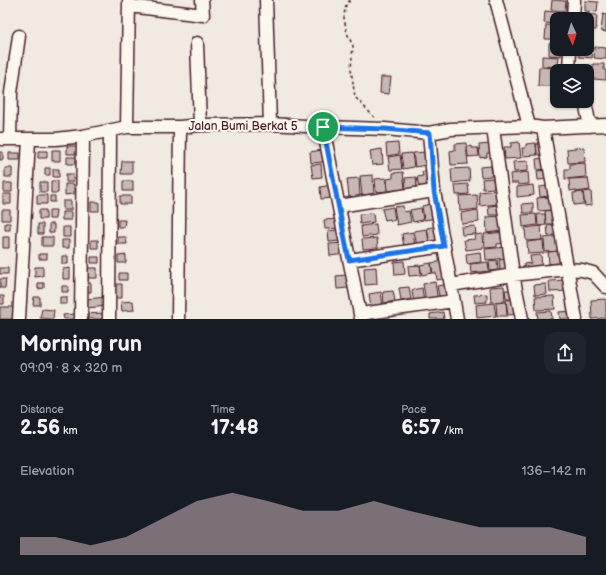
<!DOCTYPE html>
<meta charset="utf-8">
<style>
body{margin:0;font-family:"Balsamiq Sans",sans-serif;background:#20242c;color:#f1f3f6;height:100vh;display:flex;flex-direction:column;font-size:15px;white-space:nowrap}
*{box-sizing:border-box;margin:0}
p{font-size:13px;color:#9ea1a6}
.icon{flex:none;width:22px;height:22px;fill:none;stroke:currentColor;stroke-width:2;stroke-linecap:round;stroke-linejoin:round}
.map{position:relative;height:319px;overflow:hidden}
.drawer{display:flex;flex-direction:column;background:#171b24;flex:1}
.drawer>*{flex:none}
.needle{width:26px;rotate:176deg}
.fabs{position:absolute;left:550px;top:12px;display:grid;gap:8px}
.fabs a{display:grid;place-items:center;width:44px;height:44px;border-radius:8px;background:#171b24;box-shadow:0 1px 3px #0004;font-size:20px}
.pin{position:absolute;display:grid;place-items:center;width:34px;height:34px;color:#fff;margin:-17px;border:2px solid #fff;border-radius:50%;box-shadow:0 1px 4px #0007}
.round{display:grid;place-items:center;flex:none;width:42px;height:42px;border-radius:12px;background:#20242c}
.head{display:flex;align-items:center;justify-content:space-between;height:68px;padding:0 20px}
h1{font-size:22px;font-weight:700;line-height:30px}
.metrics{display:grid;grid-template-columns:repeat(3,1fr);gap:6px;height:68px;padding:4px 20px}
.metrics div{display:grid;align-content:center}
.metrics b{font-size:20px;font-weight:700}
.metrics small{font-size:11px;font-weight:400}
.metrics p{font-size:11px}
.chart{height:112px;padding:8px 20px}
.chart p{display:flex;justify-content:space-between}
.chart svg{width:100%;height:72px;margin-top:4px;fill:#a6949b;opacity:.7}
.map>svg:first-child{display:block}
.building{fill:#c8b8b3;stroke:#4a1f2b}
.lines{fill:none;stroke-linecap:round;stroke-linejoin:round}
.minor-casing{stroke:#4a1f2b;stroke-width:15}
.path{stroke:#4a1f2b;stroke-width:1.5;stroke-dasharray:3 3;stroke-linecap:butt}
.minor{stroke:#fbf7ec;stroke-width:12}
.route-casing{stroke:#fff;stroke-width:8}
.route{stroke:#1a73e8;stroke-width:5}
.labels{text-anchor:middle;stroke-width:4;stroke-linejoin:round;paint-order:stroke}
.street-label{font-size:12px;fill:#4a1f2b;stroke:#fbf7ec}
</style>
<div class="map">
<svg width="606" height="319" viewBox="0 0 606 319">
<rect width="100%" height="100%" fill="#f0eae0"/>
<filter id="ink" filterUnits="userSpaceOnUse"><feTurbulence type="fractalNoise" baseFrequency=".025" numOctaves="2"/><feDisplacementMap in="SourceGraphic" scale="8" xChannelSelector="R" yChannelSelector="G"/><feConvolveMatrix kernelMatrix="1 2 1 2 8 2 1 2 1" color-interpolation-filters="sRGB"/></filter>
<g filter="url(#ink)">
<path class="building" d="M552 0 566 1 565 11 551 10Z
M585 1 598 2 597 12 585 11Z
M545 11 565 13 564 19H557V24L544 23Z
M584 14 597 15 596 30H587V19H584Z
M603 14 606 15V32L601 31Z
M546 25 557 26V39H545Z
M549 43 557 44V49H561V56L549 55Z
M587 46H593L592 58 579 57V49H587Z
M595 47 606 48V59L594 58Z
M542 56 559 57 558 67 542 66Z
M593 64H604V70H606V80L593 79Z
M579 65H591V80H587V71H579Z
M539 67 556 68 555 79 552 78 551 86H538Z
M381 77H391L389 94 380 93Z
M519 142 521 158 505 159 504 147H511V143Z
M398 143 399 154 387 156 386 144Z
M466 143 468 164 451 165 450 151 455 150V144Z
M536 143 537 155 523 156 522 148H526V144Z
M545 143 546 154 537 155 536 144Z
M490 144V153H487V157L480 158 479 145Z
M67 146H80L79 154H67Z
M472 146V148H478L479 156 468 157 467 147Z
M584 147 585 162 568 163 567 149Z
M382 149 383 164 372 165 370 151Z
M52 150H60V161H52Z
M322 150 323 162 311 163 310 152Z
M38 151H47V158H38Z
M0 152H3V160H0Z
M426 152 427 165 415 167 413 153Z
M9 153H20V160H9Z
M412 153 414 167 403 169 401 154Z
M400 155 402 169 390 170 388 157Z
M67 157H77V164H67Z
M546 158 547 169 537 170 536 159Z
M122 161H132V174H121Z
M528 161V171L514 172 513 162Z
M585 163 586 177 565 179V169H570V164Z
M321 164 322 177 313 178 311 165Z
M491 166 492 176 481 177 480 167Z
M5 168H12V177H5Z
M45 168H50V175H45Z
M469 168 470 181 452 183 451 169Z
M53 169H59V177H53Z
M547 170 548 179 538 180 537 171Z
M429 171 431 185 419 188 417 177 423 176 422 172Z
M403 172 405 189 388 191 387 179 393 178V173Z
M528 172 529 184 518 185V183H511L510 174Z
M66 174H73V182H66Z
M373 175 374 194 362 195 360 176Z
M416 177 417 188 406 189 405 178Z
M359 178 360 196 349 197 347 179Z
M386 178 387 191 376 192 375 179Z
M493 178 494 188 483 189 482 179Z
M588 178 590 190 576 192V190L570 191 569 179Z
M51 181H58V193H51Z
M123 181H133V191H123Z
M40 182H47V192H40Z
M4 183H12V192H4Z
M65 184H74V194L65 195Z
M468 184 469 194 456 195 455 185Z
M331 185 333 198 321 199 320 187Z
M533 185 534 195 517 197V187Z
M548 186 549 196 540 197 539 187Z
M497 190 498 204 480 206 479 192Z
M591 191 592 205 585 206 583 192Z
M583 192 584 204 574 205 573 193Z
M3 194H11V204H3Z
M37 195H47V204H37Z
M477 195 478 209 460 211 459 196Z
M50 196H55V202H50Z
M120 196H131V204H120Z
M551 197 552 210 538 211 537 198Z
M63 201H71V210H63Z
M91 202H99V211H91Z
M435 203 437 218 424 220 422 206Z
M533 203V213H523L522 204Z
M500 205 501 215H489L488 206Z
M403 206 404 212 409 211 411 222 397 225 394 207Z
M393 207 395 220 391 221 390 219 385 220 382 209Z
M421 208 423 220 413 222 410 210Z
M2 210H10V220H2Z
M39 210H46V219H39Z
M49 210H56L55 219H49Z
M478 210 479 222 462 224 461 213Z
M553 210 558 224H546L545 211Z
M62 212H71V220H62Z
M373 213 374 222 360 224 359 214Z
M536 214 537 225 523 227 522 215Z
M537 214H545L546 225 538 226Z
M502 216 503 227H500L501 231 487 233 486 217Z
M339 219 340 228 325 229 324 220Z
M118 220H125L124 227H118Z
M5 223H10V230H5Z
M38 224H43V234H38Z
M49 224H54V233H49Z
M376 224 377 235 362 237 361 226Z
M558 224 559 235 548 236 547 225Z
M438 226 441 241 430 243 427 228Z
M475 226 476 234 462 235 461 227Z
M541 226 542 240 526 241 525 228Z
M63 227H70V237H63Z
M427 229 429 243 417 246 414 231Z
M338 230 339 241 329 242 328 231Z
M413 232 415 246 404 248 402 234Z
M505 232 506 243 497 244V247L485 248 484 234Z
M482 234 483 248 466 250 464 240 475 239 474 235Z
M562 236 560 251 545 252 544 238Z
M3 237H9V248H3Z
M42 237H53V246H42Z
M118 237H126L127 244H118Z
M377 238 378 248 363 249 362 239Z
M62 240H69V248H62Z
M91 240H98V248H91Z
M543 240 544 253 528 254 527 242Z
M344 243 345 254 330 256 329 244Z
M507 247 508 258 486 260 485 249Z
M560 251 561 263 549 264 548 252Z
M480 252 481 262 467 264 466 254Z
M39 254H47V259H39Z
M126 255V263H118V256Z
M541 255 542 270 525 272 524 264 531 263 530 256Z
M62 256H68V264H62Z
M91 257H99V263H91Z
M506 259 511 272 500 273 499 260Z
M497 260 498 270 490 271 489 261Z
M404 261 405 274 395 275 394 262Z
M445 261 448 278 437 280 436 273H433L431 263Z
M488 262 489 271 471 273 470 264Z
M431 263 432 273 422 275 420 265Z
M420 265 421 275 409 276 408 266Z
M35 267H43V276L35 277Z
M376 267 377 284 365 285 364 268Z
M0 268H8V274H0Z
M70 268V279H63V269Z
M84 268H97V278H85Z
M119 273H127V280H119Z
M347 275 348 288 337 289 336 276Z
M0 279H6L5 288H0Z
M567 280 568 291 550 292 549 281Z
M435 282 438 301 426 302 423 284Z
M38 283H44V288L38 289Z
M85 283H91V292H84Z
M111 284H122V298H111Z
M449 284 451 298 440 300 437 286Z
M546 284 547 294 535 295 534 285Z
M62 286H68V292H62Z
M504 286 505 301 491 302 490 287Z
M409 287 411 299 401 301 399 288Z
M422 288 424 303 414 304 412 290Z
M505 290H515L516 299H506Z
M393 291 395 301 384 303 383 292Z
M381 292 383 306 371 308 369 294Z
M487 294V302L475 303 474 295Z
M0 296H4V304H0Z
M554 296 555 309 536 310 535 297Z
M34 297H40V305H33Z
M60 297H67V304H60Z
M107 297 108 306 86 308V299Z
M517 299 518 314 508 315 506 300Z
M606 299V318L592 319 591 300Z
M133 301 134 310 122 311 121 302Z
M506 302 507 316H497L496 303Z
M494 303 496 316 477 318 476 305Z
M0 307H15L14 319H0Z
M42 309 54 310 53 319 40 318Z
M551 311 552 319H538L537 312Z
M572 311 573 319H560L559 312Z
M443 312 444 319H430V314Z
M107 313V319H83V314Z
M75 314V319H64L63 315Z"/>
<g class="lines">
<g class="minor-casing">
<path id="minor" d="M266 0 270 124
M496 0 529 126
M129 6 203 15 202 0
M573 19 574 0
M197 43 200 125
M569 71 570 49
M582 101 586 107 590 126
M127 127 129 0
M323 127 361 319
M493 128 513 275 522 319
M543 128 576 319
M429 133 434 191 457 319
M10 138 11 93 19 36
M0 139H56L83 136 127 127H180L200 125 270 124 323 127 385 129 429 133 451 129 529 126 543 128 606 125
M339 206 434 191
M349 260 444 246
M451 285 513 275 568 269 582 270 593 273 606 287
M360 314 454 301
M19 319 29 140
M81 319 83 136
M109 319 110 131
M178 319 180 127"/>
</g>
<path class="path" d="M350 0 345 7 344 18 347 33 353 46 351 69 355 97 375 118"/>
<use href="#minor" class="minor"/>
</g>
</g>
<g class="lines" filter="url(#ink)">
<g class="route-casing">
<path id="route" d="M323 127 385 129 430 133 434 191 444 246 349 260Z"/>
</g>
<use href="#route" class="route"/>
</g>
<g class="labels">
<g class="street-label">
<text x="243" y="130">Jalan Bumi Berkat 5</text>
</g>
</g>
</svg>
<div class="fabs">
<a><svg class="needle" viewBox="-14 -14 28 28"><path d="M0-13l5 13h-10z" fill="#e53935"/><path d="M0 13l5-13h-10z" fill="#9ea1a6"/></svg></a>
<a><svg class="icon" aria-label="layers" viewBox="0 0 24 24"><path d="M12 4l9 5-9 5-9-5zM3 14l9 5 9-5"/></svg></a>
</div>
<div class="pin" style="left:323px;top:127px;background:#1e9e55"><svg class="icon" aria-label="arrive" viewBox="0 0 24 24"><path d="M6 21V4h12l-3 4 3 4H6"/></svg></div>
</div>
<section class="drawer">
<div class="head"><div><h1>Morning run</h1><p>09:09 · 8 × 320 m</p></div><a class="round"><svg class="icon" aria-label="share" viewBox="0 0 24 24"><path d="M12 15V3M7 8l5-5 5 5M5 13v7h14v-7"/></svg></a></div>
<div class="metrics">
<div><p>Distance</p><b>2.56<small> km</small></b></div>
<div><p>Time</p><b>17:48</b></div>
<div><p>Pace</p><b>6:57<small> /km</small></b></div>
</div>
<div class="chart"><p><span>Elevation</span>136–142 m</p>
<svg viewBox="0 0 160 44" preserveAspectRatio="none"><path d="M0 44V33L10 33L20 38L30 33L40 22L50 11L60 6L70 11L80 17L90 17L100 11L110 17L120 22L130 27L140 27L150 27L160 33V44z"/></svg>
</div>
</section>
